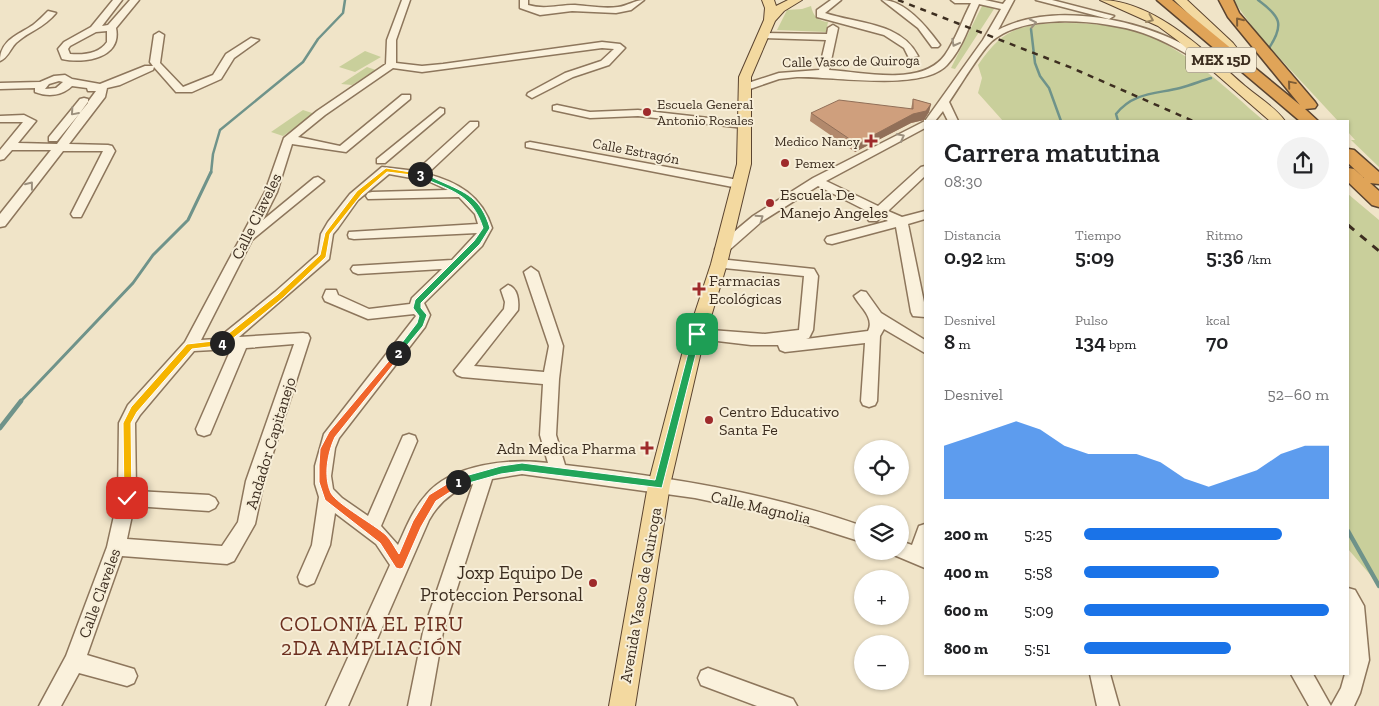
<!DOCTYPE html>
<html lang="es">
<meta charset="utf-8">
<style>
body{margin:0;font-family:"Zilla Slab",serif;background:#f2f2f2;color:#202124;height:100vh;display:flex;flex-direction:column;font-size:19px;white-space:nowrap}
*{box-sizing:border-box;margin:0}
p{font-size:16px;color:#757577}
.icon{flex:none;width:28px;height:28px;fill:none;stroke:currentColor;stroke-width:2;stroke-linecap:round;stroke-linejoin:round}
.map{position:relative;flex:1;overflow:hidden}
.sheet{position:absolute;left:924px;top:120px;width:425px;height:555px;display:flex;flex-direction:column;background:#fff;border-radius:0px;box-shadow:0 1px 4px #0004}
.sheet>*{flex:none}
.fabs{position:absolute;left:854px;top:440px;display:grid;gap:10px}
.fabs a{display:grid;place-items:center;width:55px;height:55px;border-radius:50%;background:#fff;box-shadow:0 1px 4px #0004;font-size:25px}
.pin{position:absolute;display:grid;place-items:center;width:42px;height:42px;color:#fff;margin:-21px;border-radius:10px;box-shadow:0 2px 8px #0006}
.km{position:absolute;width:25px;height:25px;margin:-12px;border-radius:50%;background:#222;color:#fff;font-size:14px;line-height:25px;text-align:center}
.round{display:grid;place-items:center;flex:none;width:52px;height:52px;border-radius:26px;background:#f2f2f2}
.overview{display:flex;align-items:center;justify-content:space-between;height:85px;padding:0 20px}
h1{font-size:28px;font-weight:600;line-height:38px}
.metrics{display:grid;grid-template-columns:repeat(3,1fr);gap:8px;height:85px;padding:5px 20px}
.metrics div{display:grid;align-content:center}
.metrics b{font-size:21px;font-weight:600}
.metrics small{font-size:14px;font-weight:400}
.metrics p{font-size:14px}
.chart{height:140px;padding:10px 20px}
.chart p{display:flex;justify-content:space-between}
.chart svg{width:100%;height:90px;margin-top:5px;fill:#1a73e8;opacity:.7}
ul{padding:0 20px;list-style:none;font-size:16px}
li{display:grid;grid-template-columns:80px 60px 1fr;align-items:center;height:38px}
li i{height:12px;border-radius:6px;background:#1a73e8}
.map>svg:first-child{display:block}
.green{fill:#c9cf9b}
.lines{fill:none;stroke-linecap:round;stroke-linejoin:round}
.stream-far2{stroke:#6f938a;stroke-width:2.5}
.stream-far1{stroke:#6f938a;stroke-width:3}
.stream{stroke:#6f938a;stroke-width:4.5}
.minor-casing{stroke:#8d765c;stroke-width:3}
.major-casing{stroke:#5b4430;stroke-width:2}
.highway-casing{stroke:#5b4430;stroke-width:3}
.minor{fill:#faf1dc;fill-rule:evenodd}
.major{fill:#f3d9a0;fill-rule:evenodd}
.highway{fill:#e0a458;fill-rule:evenodd}
.rail-far1{stroke:#3d2e20;stroke-width:2.5;stroke-dasharray:6 6;stroke-linecap:butt}
.rail{stroke:#3d2e20;stroke-width:3;stroke-dasharray:8 8;stroke-linecap:butt}
.wall{fill:#b2896c}
.shaded-wall{fill:#916f58}
.building{fill:#cf9f7d;stroke:#916f58}
.oneway{stroke:#988460}
.oneway2{stroke:#7e5d36}
.oneway3{stroke:#9c907e}
.split-1{fill:#22a559;stroke:#fff}
.split-2{fill:#f0652b;stroke:#fff}
.split-3{fill:#22a559;stroke:#fff}
.split-4{fill:#f5b400;stroke:#fff}
.split-5{fill:#f5b400;stroke:#fff}
.poi-dot{fill:#9e2a2b;stroke:#f7eed8;stroke-width:2}
.labels{text-anchor:middle;stroke-width:4;stroke-linejoin:round;paint-order:stroke}
.far-street-label{font-size:14px;fill:#3d2e20;stroke:#f7eed8}
.far-poi-label{font-size:14px;fill:#3d2e20;stroke:#f7eed8;text-anchor:start}
.shield{fill:#f7eed8;stroke:#756857;stroke-width:1}
.shield-label{font-size:15px;font-weight:bold;fill:#3d2e20}
.poi-label{font-size:16px;fill:#3d2e20;stroke:#f7eed8;text-anchor:start}
.street-label{font-size:16px;fill:#3d2e20;stroke:#f7eed8}
.near-poi-label{font-size:19px;fill:#3d2e20;stroke:#f7eed8;text-anchor:end}
.near-neighbourhood-label{font-size:21px;letter-spacing:1px;fill:#6b2e1e;stroke:#f7eed8}
</style>
<div class="map">
<svg width="1379" height="706" viewBox="0 0 1379 706">
<rect width="100%" height="100%" fill="#f0e4c8"/>
<path class="green" d="M1233 0H1379V167L1351 140H1355L1348 132V121H1338L1259 36Z
M983 4 994 9 955 69 951 68Z
M811 6C813 16 818 21 828 22L826 32 777 30 787 10 802 9Z
M1058 23C1088 23 1118 24 1146 35 1191 53 1228 90 1264 121H1003L978 93 982 78 978 65C1002 30 1017 25 1058 23Z
M365 51 381 57 355 72 339 67Z
M367 67 376 70 352 85 341 84Z
M303 110 315 114 283 136 271 132Z
M1348 194 1379 220V585L1348 549Z"/>
<g class="lines">
<path class="stream-far2" d="M1258 0C1280 16 1285 24 1269 48
M1031 29 1035 63 1040 76 1049 88 1061 121
M1118 121 1116 114C1133 92 1156 94 1180 88 1191 85 1201 81 1211 78
M211 173 213 154 220 130 303 62 318 39 343 13 345 0"/>
<path class="stream-far1" d="M20 402 133 283 153 255 188 220 211 172"/>
<path class="stream" d="M0 428 21 401
M1348 531 1379 586"/>
<g class="minor-casing">
<path id="minor" d="M113 0H122L102 26 108 25 130 0H139L116 28C122 58 85 64 62 59L58 49 64 42 91 27ZM107 31V42C99 54 84 55 70 54L68 49 70 46 96 32Z
M402 0H410L396 40V63L422 66 443 64 602 42 620 44 625 48 609 65 573 77 532 98 527 95 528 93 565 73 601 61 614 49 602 48 422 72 393 68 325 115 298 137 340 146 402 95H410V99L346 152 292 144 277 192 263 220 314 178 318 177 324 181 252 240 201 340 217 339 275 292 318 254 321 234 328 222 350 194 382 167 416 171 470 122H478V126L427 174C458 182 482 196 492 228L482 246 424 303 430 315 425 327 339 438 335 448 331 476 333 489 342 498 368 516 403 436 409 434 415 436 417 441 381 526 398 545C406 528 413 509 426 495 452 464 510 458 548 463L540 435 543 384 462 377 457 375 454 371 504 309 505 302 501 290 508 285C518 288 519 301 518 310L474 366 544 372 549 346 524 272 531 267 538 272 563 346 559 379 556 435 565 465C667 477 766 492 862 526V542L780 516 695 498 522 474 492 479 443 632 430 706H408L423 632 473 484C454 490 439 502 429 520L348 706H326L390 565 376 544 335 513 330 545 314 583 307 586 300 583 298 577 312 545 319 497 315 484V466L324 434 416 316 414 314 368 319 325 301 323 297 326 290H336L338 295 369 309 410 304 412 298 442 269 358 274 353 272 351 269 353 266 452 260 477 233 354 239 349 238 348 235 349 232 478 224 475 214 459 197 368 199 366 196 368 193 372 192 448 190 428 181 389 174 358 200 338 228 333 234 329 259 239 337 303 333 308 334 310 338 264 481 255 524 234 561 227 564 122 556 87 655 134 669 137 676 134 683 127 686 79 673 61 706H39L66 656 107 547 118 498 119 423 128 405 185 342 265 192 284 138 317 111 386 64 387 40ZM294 344 246 481 238 522 222 546 127 539 134 506 209 511 215 508 218 503 215 498 209 495 136 491 135 423 140 415 194 351 231 349 196 429 198 434 204 436 210 434 246 348Z
M520 0H528V5C545 10 557 5 575 5 589 6 604 9 618 7 628 6 634 0 644 0L631 10 616 13 572 11 540 15 520 8Z
M831 0H841L825 13C857 24 901 22 918 56L909 58 904 48 884 35 817 17V10Z
M882 0C905 0 927 27 940 45L938 47H932L918 28Z
M951 0H985L1003 4 1006 0H1014L998 30C1053 1 1139 19 1190 48 1199 53 1210 57 1216 64L1207 66C1187 54 1166 41 1143 33 1104 20 1024 12 991 42 979 54 960 86 949 102L958 121H948L943 111 935 121H925V128L826 181 878 206 921 167 925 166V176L888 211 902 217 925 211V219L908 224 925 307V317L913 316 911 312 896 227 832 244 827 243 825 240 827 237 888 221 881 217 877 221H869L867 218 871 213 818 186 761 222 727 252H717L715 249 717 246 753 216 813 178 925 121 983 40 1001 9 979 4C969 25 963 48 947 65 922 92 833 76 797 77L779 79 750 89H742V85L779 73 819 70 826 40 764 38 761 37V33L827 34 828 28 833 25 838 28 829 70C863 72 922 87 945 55 956 39 962 20 971 3H955Z
M1036 0H1052L1114 16 1109 19Z
M48 11 56 13C44 28 29 31 16 43 10 49 8 58 0 61 0 40 18 35 33 25 38 21 43 16 48 11Z
M159 32 164 35 160 63 183 87 213 75 226 54 251 38 259 40 234 58 221 79 192 92H176L154 67 153 70 120 85 107 88 105 97 69 144 108 145 112 146 115 151 81 217H73L71 214 103 151H63L5 226 0 227V214L51 150H12L4 159 0 160V150L23 122H0V116L24 115 36 121 18 143 57 144 96 91H88L87 88 72 86C62 96 48 97 35 92V88L0 89V83L40 82 54 76 65 75 72 79 100 84 145 66H153L150 62 154 35ZM59 81 63 82 56 88 45 89 49 84Z
M84 98 88 99V103L57 141H49V137L80 99Z
M557 105 590 112 638 110 744 122 750 125 744 128 638 116 590 118 553 110V106Z
M440 108 444 109V113L385 163H377V159Z
M530 142 738 180 744 184 738 188 526 147V143Z
M719 259 814 269 818 276 813 330 809 338 806 339 868 331C875 318 860 307 854 296L861 291 866 292 881 313 925 340V353L884 329 880 336 877 401 875 405 869 407 863 405 861 401 865 343 785 352 780 350 778 345H751L692 338 690 334 692 330 697 329 765 334 799 330 804 276 714 267 712 264Z
M925 524V568L894 555 892 551H900V541L912 545 919 526Z
M1348 588 1355 590 1364 606 1369 660 1360 693 1354 706H1309L1291 674H1313L1331 706 1341 688 1345 674H1348Z
M708 668 793 699 797 706H757L701 685 698 678 701 671Z
M1090 674H1110L1119 706H1097Z"/>
</g>
<g class="major-casing">
<path id="major" d="M762 0H774L776 6 788 0H802L784 11 775 21 751 77V164L727 264 703 343 670 485 635 706H609L648 485 685 343 711 264 737 164 739 77 764 20 765 8Z
M1100 0C1154 0 1206 52 1245 86 1258 97 1275 107 1285 121H1270L1177 40 1158 26Z
M1174 0H1187L1233 43 1251 66 1249 69H1241L1225 49Z"/>
</g>
<g class="highway-casing">
<path id="highway" d="M1157 0H1172L1300 105 1228 17 1219 0H1233L1239 13 1315 102 1317 105 1315 108 1305 109 1318 121H1300Z
M1348 149 1354 150 1379 172V184L1370 183 1379 191V207L1372 205 1348 182V168L1354 169 1364 178 1348 163Z"/>
</g>
<use href="#minor" class="minor"/>
<use href="#major" class="major"/>
<use href="#highway" class="highway"/>
<path class="rail-far1" d="M898 0 1072 68 1193 121"/>
<path class="rail" d="M1348 225 1379 251"/>
</g>
<path class="wall" d="M913 99 931 104 929 112 924 120 911 123 855 152 810 121 811 113 911 109Z"/>
<path class="shaded-wall" d="M931 104 929 112 924 120 911 123 855 152 857 144Z"/>
<path class="building" d="M913 99 931 104 926 111 913 114 857 144 811 113 839 100 913 109Z"/>
<defs><path id="oneway-chevron" d="M-2-3.5L2.5 0L-2 3.5" fill="none" stroke-width="1.6" stroke-linecap="round" stroke-linejoin="round" transform="scale(1.25)"/></defs>
<use class="oneway" href="#oneway-chevron" transform="translate(1150 19) rotate(24)"/>
<g class="oneway2">
<use href="#oneway-chevron" transform="translate(1239 21) rotate(-129)"/>
<use href="#oneway-chevron" transform="translate(1291 84) rotate(-130)"/>
</g>
<g class="oneway3">
<use href="#oneway-chevron" transform="translate(1033 23) rotate(-12)"/>
<use href="#oneway-chevron" transform="translate(955 43) rotate(118)"/>
<use href="#oneway-chevron" transform="translate(74 112) rotate(131)"/>
<use href="#oneway-chevron" transform="translate(901 137) rotate(-28)"/>
<use href="#oneway-chevron" transform="translate(30 185) rotate(-52)"/>
<use href="#oneway-chevron" transform="translate(760 218) rotate(-35)"/>
</g>
<path class="split-1" d="M697 331 701 334 662 488 522 471 501 474 458 486 455 485V479L458 478 501 466 522 463 655 480 693 334Z"/>
<path class="split-2" d="M398 350 401 351V355L335 437C328 452 323 476 331 493 337 504 375 525 386 535 391 540 395 548 399 554L413 521 429 495 455 479H461V485L436 501 421 527 403 568 400 569 396 568 380 543 325 500 319 482V465L320 449 329 432Z"/>
<path class="split-3" d="M418 173C425 173 433 178 440 181 467 193 481 198 490 228L480 244 421 303V308L427 315 423 326 398 356 394 353 417 323 419 316 413 308 415 300 474 241 483 228C472 193 449 190 418 176Z"/>
<path class="split-4" d="M386 168 423 174 420 176 387 172 362 194 330 234 326 257 283 298 225 345H219V341L278 294 320 255 325 233 357 191Z"/>
<path class="split-5" d="M222 340 225 341V345L192 349 137 412 131 423 132 498 131 501H124L123 423 131 407 187 344Z"/>
<g class="poi-dot">
<circle cx="647" cy="112" r="5"/>
<path d="M868.5 133.5h5v5h5v5h-5v5h-5v-5h-5v-5h5z"/>
<circle cx="785" cy="163" r="5"/>
<circle cx="770" cy="203" r="5"/>
<path d="M696.5 281.5h5v5h5v5h-5v5h-5v-5h-5v-5h5z"/>
<circle cx="709" cy="420" r="5"/>
<path d="M644.5 440.5h5v5h5v5h-5v5h-5v-5h-5v-5h5z"/>
<circle cx="593" cy="583" r="5"/>
</g>
<g class="labels">
<g class="far-street-label">
<text transform="translate(851 61) rotate(-1)" y="5">Calle Vasco de Quiroga</text>
<text transform="translate(636 151) rotate(11)" y="5">Calle Estragón</text>
</g>
<g class="far-poi-label">
<text x="657" y="109">Escuela General<tspan x="657" dy="16">Antonio Rosales</tspan></text>
<text x="860" y="146" text-anchor="end">Medico Nancy</text>
<text x="795" y="168">Pemex</text>
</g>
<rect class="shield" x="1186" y="47.5" width="70" height="25" rx="4"/>
<g class="shield-label">
<text x="1221" y="65">MEX 15D</text>
</g>
<g class="poi-label">
<text x="780" y="200">Escuela De<tspan x="780" dy="18">Manejo Angeles</tspan></text>
<text x="709" y="286">Farmacias<tspan x="709" dy="18">Ecológicas</tspan></text>
<text x="719" y="417">Centro Educativo<tspan x="719" dy="18">Santa Fe</tspan></text>
<text x="636" y="454" text-anchor="end">Adn Medica Pharma</text>
</g>
<g class="street-label">
<text transform="translate(256 216) rotate(-64)" y="6">Calle Claveles</text>
<text transform="translate(270 443) rotate(-73)" y="6">Andador Capitanejo</text>
<text transform="translate(761 507) rotate(13)" y="6">Calle Magnolia</text>
<text transform="translate(99 593) rotate(-70)" y="6">Calle Claveles</text>
<text transform="translate(640 595) rotate(-80)" y="6">Avenida Vasco de Quiroga</text>
</g>
<g class="near-poi-label">
<text x="583" y="579">Joxp Equipo De<tspan x="583" dy="22">Proteccion Personal</tspan></text>
</g>
<g class="near-neighbourhood-label">
<text x="372" y="631">COLONIA EL PIRU<tspan x="372" dy="24">2DA AMPLIACIÓN</tspan></text>
</g>
</g>
</svg>
<div class="fabs">
<a><svg class="icon" aria-label="locate" viewBox="0 0 24 24"><circle cx="12" cy="12" r="6"/><path d="M12 2v4M12 18v4M2 12h4M18 12h4"/></svg></a>
<a><svg class="icon" aria-label="layers" viewBox="0 0 24 24"><path d="M12 4l9 5-9 5-9-5zM3 14l9 5 9-5"/></svg></a>
<a>+</a>
<a>−</a>
</div>
<div class="pin" style="left:697px;top:334px;background:#1e9e55"><svg class="icon" aria-label="arrive" viewBox="0 0 24 24"><path d="M6 21V4h12l-3 4 3 4H6"/></svg></div>
<div class="pin" style="left:127px;top:498px;background:#d93025"><svg class="icon" aria-label="check" viewBox="0 0 24 24"><path d="M5 12l5 5 9-10"/></svg></div>
<b class="km" style="left:458px;top:482px">1</b>
<b class="km" style="left:398px;top:353px">2</b>
<b class="km" style="left:420px;top:174px">3</b>
<b class="km" style="left:222px;top:343px">4</b>
<section class="sheet">
<div class="overview"><div><h1>Carrera matutina</h1><p>08:30</p></div><a class="round"><svg class="icon" aria-label="share" viewBox="0 0 24 24"><path d="M12 15V3M7 8l5-5 5 5M5 13v7h14v-7"/></svg></a></div>
<div class="metrics">
<div><p>Distancia</p><b>0.92<small> km</small></b></div>
<div><p>Tiempo</p><b>5:09</b></div>
<div><p>Ritmo</p><b>5:36<small> /km</small></b></div>
</div>
<div class="metrics">
<div><p>Desnivel</p><b>8<small> m</small></b></div>
<div><p>Pulso</p><b>134<small> bpm</small></b></div>
<div><p>kcal</p><b>70</b></div>
</div>
<div class="chart"><p><span>Desnivel</span>52–60 m</p>
<svg viewBox="0 0 160 44" preserveAspectRatio="none"><path d="M0 44V18L10 14L20 10L30 6L40 10L50 18L60 22L70 22L80 22L90 26L100 34L110 38L120 34L130 30L140 22L150 18L160 18V44z"/></svg>
</div>
<ul>
<li><b>200 m</b>5:25<i style="width:81%"></i></li>
<li><b>400 m</b>5:58<i style="width:55%"></i></li>
<li><b>600 m</b>5:09<i style="width:100%"></i></li>
<li><b>800 m</b>5:51<i style="width:60%"></i></li>
</ul>
</section>
</div>
